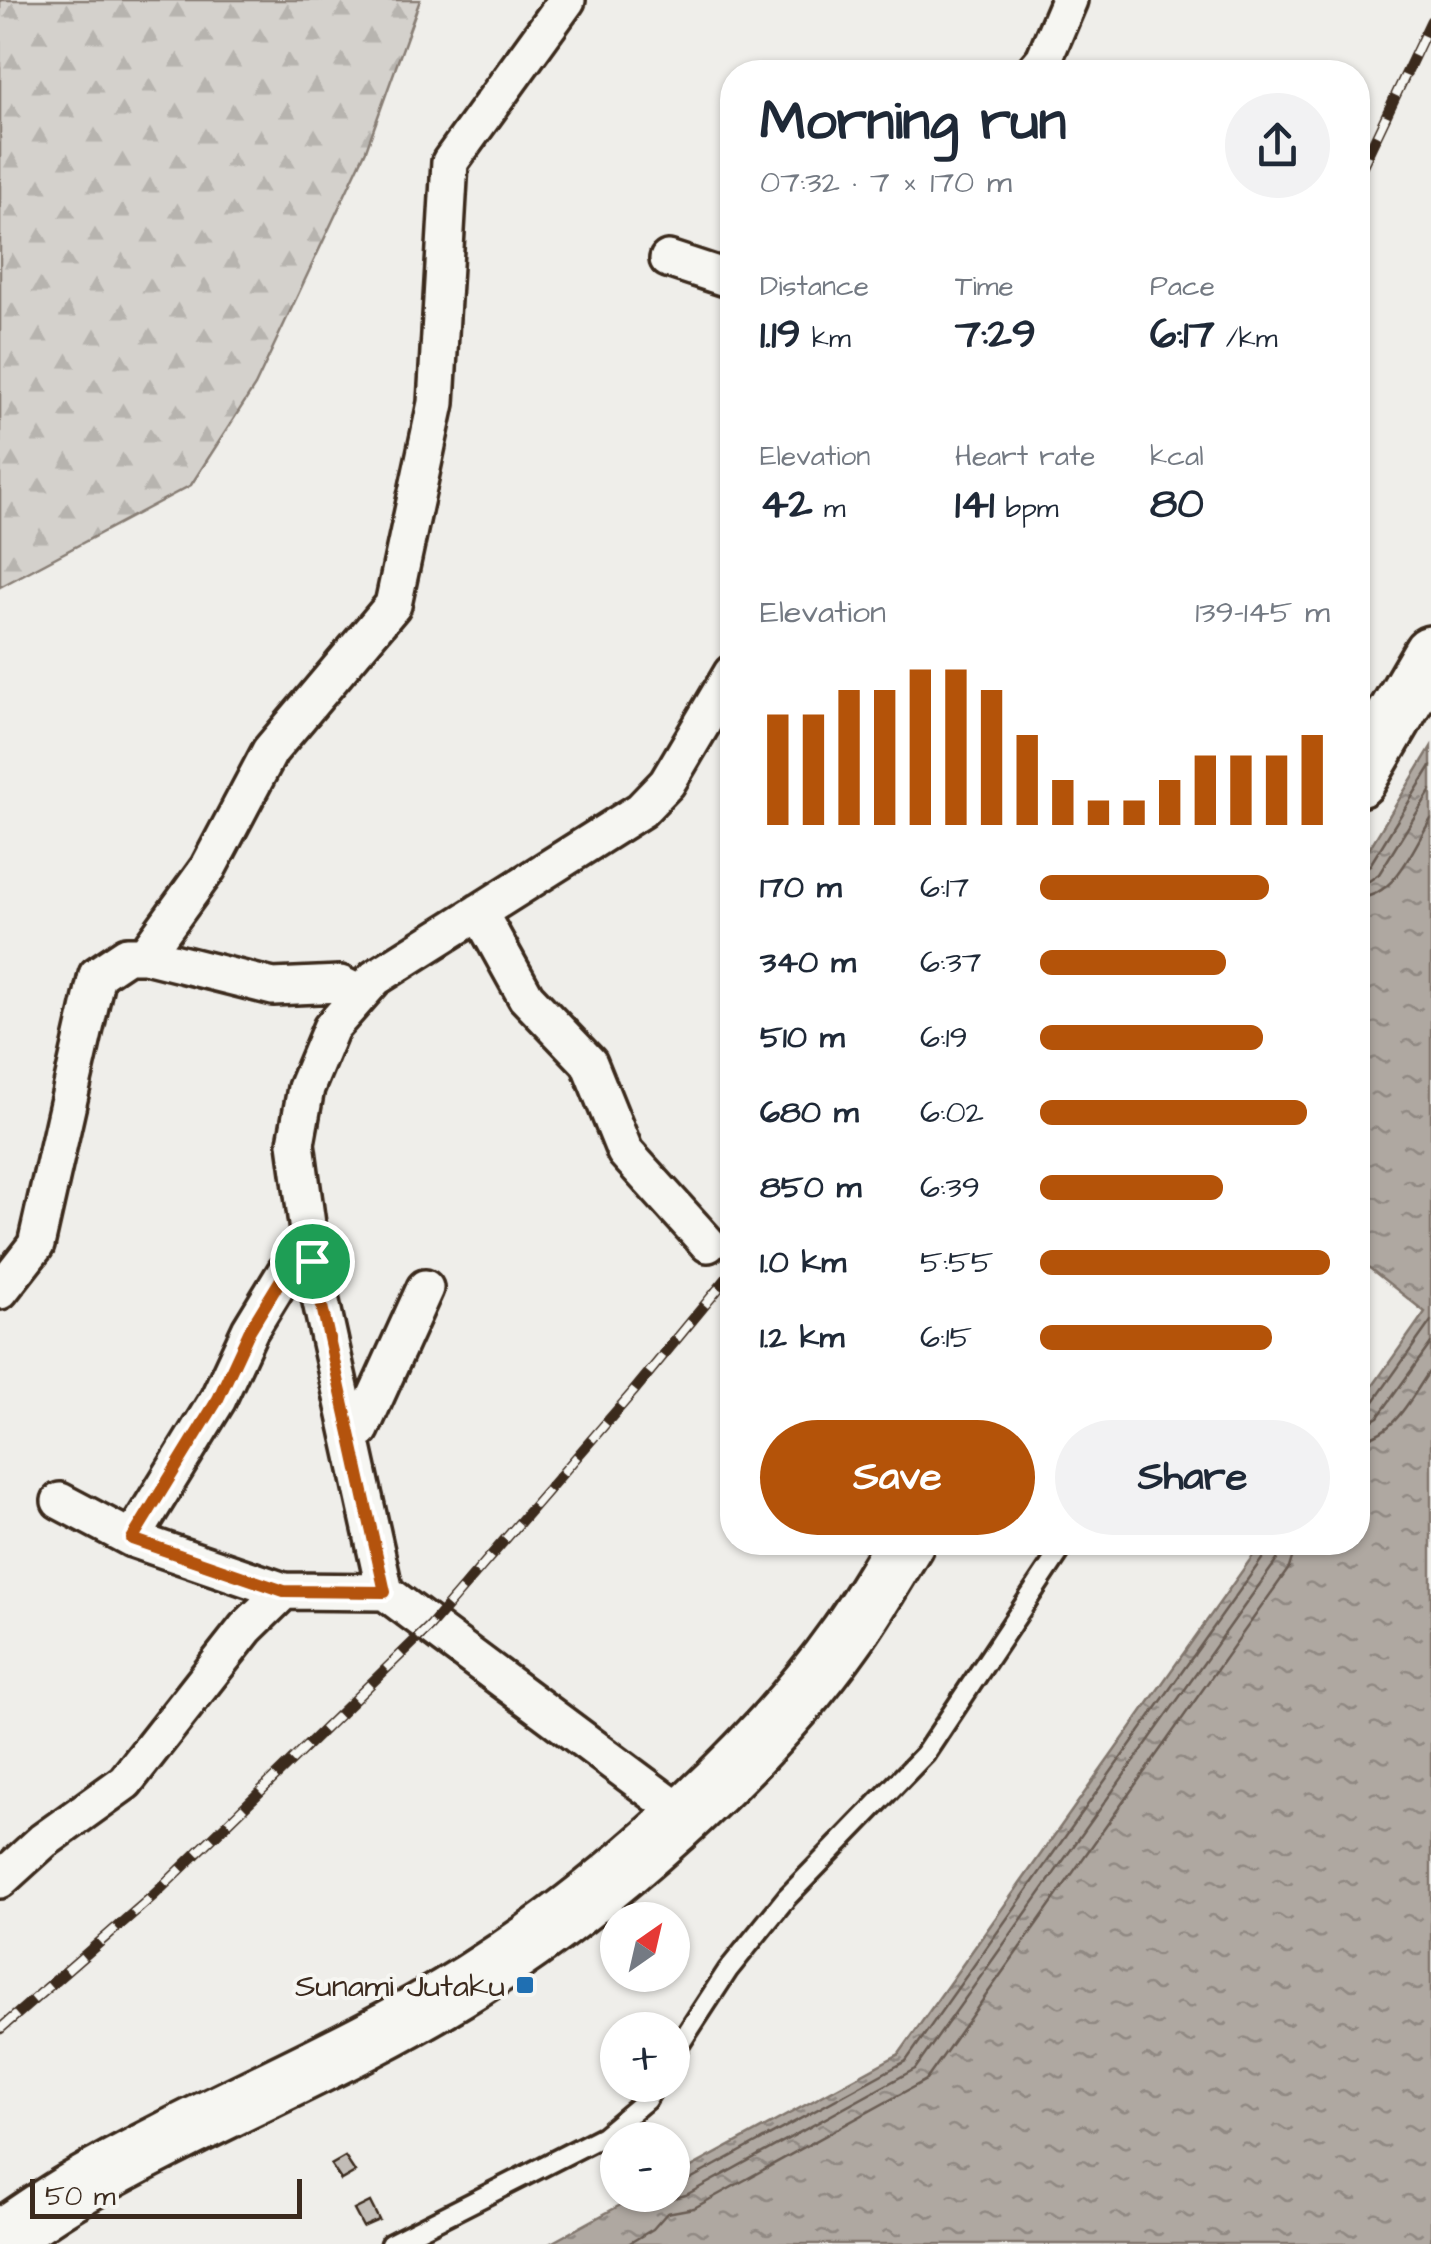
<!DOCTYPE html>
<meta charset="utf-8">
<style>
body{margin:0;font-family:"Architects Daughter",sans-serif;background:#f2f2f3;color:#1f2937;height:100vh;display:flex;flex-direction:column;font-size:38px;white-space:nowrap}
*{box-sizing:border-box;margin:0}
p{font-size:32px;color:#747a83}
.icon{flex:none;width:55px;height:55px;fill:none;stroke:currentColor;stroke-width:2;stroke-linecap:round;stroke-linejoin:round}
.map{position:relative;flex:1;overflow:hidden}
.panel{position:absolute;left:720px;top:60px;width:650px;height:1495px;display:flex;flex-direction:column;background:#fff;border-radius:40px;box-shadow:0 2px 8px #0004}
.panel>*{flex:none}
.needle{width:65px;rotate:34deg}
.fabs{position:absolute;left:600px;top:1902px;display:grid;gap:20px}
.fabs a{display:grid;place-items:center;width:90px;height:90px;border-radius:50%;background:#fff;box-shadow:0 2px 8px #0004;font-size:50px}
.scale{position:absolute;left:30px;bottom:25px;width:272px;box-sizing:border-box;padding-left:10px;border:5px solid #3b2a1e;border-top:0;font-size:28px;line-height:35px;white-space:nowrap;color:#3b2a1e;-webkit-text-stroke:8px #f6f6f2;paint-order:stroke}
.pin{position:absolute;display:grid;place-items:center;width:85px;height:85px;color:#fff;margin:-42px;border:5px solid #fff;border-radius:50%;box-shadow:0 2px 10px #0007}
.round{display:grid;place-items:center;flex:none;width:105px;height:105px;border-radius:52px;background:#f2f2f3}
.headline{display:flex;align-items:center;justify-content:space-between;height:170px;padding:0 40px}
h1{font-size:55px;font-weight:700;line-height:75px}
.metrics{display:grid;grid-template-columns:repeat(3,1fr);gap:15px;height:170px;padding:10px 40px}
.metrics div{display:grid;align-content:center}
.metrics b{font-size:42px;font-weight:700}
.metrics small{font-size:28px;font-weight:400}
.metrics p{font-size:28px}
.chart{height:280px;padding:20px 40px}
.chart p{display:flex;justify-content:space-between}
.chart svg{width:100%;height:180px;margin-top:10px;stroke:#b45309;stroke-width:6}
.cta{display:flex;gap:20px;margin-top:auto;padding:20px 40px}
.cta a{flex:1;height:115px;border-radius:60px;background:#b45309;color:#fff;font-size:40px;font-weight:700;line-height:115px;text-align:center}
.cta a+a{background:#f2f2f3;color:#1f2937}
ul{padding:0 40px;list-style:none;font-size:32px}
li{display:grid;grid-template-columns:160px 120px 1fr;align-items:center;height:75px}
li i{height:25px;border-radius:12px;background:#b45309}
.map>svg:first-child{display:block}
.forest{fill:url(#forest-firs);stroke:#887e75;stroke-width:2.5}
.water{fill:url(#water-ripples);stroke:#81766d;stroke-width:2.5}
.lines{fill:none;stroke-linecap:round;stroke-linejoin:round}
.shore{stroke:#695c52;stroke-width:2.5}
.building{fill:#c2bdb7;stroke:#3b2a1e;stroke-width:2.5}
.lane-casing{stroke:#3b2a1e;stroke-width:25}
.street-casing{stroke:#3b2a1e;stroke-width:42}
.highway-casing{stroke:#3b2a1e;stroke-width:62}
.lane{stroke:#f6f6f2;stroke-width:18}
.street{stroke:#f6f6f2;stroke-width:35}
.highway{stroke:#f6f6f2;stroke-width:55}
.rail-casing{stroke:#3b2a1e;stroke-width:11}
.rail{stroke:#f6f6f2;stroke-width:8;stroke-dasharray:22;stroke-linecap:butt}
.route-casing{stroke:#fff;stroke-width:20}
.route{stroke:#b45309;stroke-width:12}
.poi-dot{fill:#1f6fb2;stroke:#f6f6f2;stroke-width:4}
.labels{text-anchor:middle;stroke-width:8;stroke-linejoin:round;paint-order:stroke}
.poi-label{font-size:32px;fill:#3b2a1e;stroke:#f6f6f2;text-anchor:end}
</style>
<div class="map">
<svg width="1431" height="2244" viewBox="0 0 1431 2244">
<defs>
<pattern id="forest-firs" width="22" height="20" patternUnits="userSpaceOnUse" patternTransform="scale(2.5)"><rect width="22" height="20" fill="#d4d1cc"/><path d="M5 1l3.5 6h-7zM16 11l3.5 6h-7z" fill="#b7b4af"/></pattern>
<pattern id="water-ripples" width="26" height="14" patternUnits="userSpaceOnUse" patternTransform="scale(2.5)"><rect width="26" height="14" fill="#afa8a1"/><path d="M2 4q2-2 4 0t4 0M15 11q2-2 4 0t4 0" fill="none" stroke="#908983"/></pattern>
</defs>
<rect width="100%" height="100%" fill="#efeeea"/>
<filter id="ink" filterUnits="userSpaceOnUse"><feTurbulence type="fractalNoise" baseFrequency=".01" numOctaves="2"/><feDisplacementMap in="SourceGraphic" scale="20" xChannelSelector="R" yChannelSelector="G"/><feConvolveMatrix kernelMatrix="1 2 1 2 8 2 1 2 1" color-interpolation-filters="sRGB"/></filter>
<g filter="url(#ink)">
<path class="forest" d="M0 0H420L366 150 255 386 191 485 0 587Z"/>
<path class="water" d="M1431 747V2244H549L639 2195H672L673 2177 899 2054 1262 1543 1358 1542V1407L1425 1312 1358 1259V867Z"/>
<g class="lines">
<path class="shore" d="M1358 870 1370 865 1431 766
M1358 883 1369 881 1379 874 1431 790
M1358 898C1396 896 1413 848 1431 819
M1358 1412 1370 1407 1431 1321
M1358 1424 1368 1423 1378 1417 1431 1343
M1358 1439C1394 1438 1412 1395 1431 1369
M672 2185 681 2184 906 2061 1267 1552 1269 1542
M664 2195 674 2198 686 2195 915 2069 1277 1560 1282 1542
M628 2244 653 2229 667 2213 694 2208 926 2080 1289 1568 1297 1542"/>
</g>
<path class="building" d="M345 2157 355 2172 341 2180 331 2165Z
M370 2202 379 2220 363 2227 354 2210Z"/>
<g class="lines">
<g class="lane-casing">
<path id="lane" d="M672 2056 728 1970 787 1897 925 1754 1066 1542
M390 2244 603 2136 646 2100 655 2085"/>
</g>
<g class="street-casing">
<path id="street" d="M1033 72 1044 59 1069 0
M668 259 732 280
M479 912 526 997 589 1063 625 1152 708 1244
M145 955 208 868 270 751 393 605 436 403 450 162 567 0
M0 1291 36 1245 97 975 127 955H145L273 987 340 984 360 994
M350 1431 361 1429 425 1288
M60 1501 132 1539 284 1591 385 1592 684 1815
M132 1539 218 1399 250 1330 286 1271 312 1261
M385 1592 312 1261 296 1143 306 1088 331 1028 375 978 641 810 667 783 732 673
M0 1880 43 1841 125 1782 246 1628 284 1591"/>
</g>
<g class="highway-casing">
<path id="highway" d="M1358 779 1431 654
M0 2239C25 2222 50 2204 76 2189 205 2114 346 2060 472 1981 601 1900 757 1762 845 1638 867 1608 886 1574 906 1542"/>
</g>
<use href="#lane" class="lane"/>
<use href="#street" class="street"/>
<use href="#highway" class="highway"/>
<g class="rail-casing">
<path id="rail" d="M1358 175 1431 21
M0 2029 155 1894 430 1626 633 1392 732 1272"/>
</g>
<use href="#rail" class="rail"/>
</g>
</g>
<g class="lines" filter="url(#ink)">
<g class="route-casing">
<path id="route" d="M312 1261 385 1592 284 1591 132 1539 218 1399 250 1330 286 1271Z"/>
</g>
<use href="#route" class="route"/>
</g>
<rect class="poi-dot" x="515" y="1975" width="20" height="20" rx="5"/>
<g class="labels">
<g class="poi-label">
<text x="505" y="1996">Sunami Jutaku</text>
</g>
</g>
</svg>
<div class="fabs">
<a><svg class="needle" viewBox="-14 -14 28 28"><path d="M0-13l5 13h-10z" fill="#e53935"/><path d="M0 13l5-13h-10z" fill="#747a83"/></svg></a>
<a>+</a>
<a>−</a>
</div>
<div class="scale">50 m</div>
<div class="pin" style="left:312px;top:1261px;background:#1e9e55"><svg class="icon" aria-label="arrive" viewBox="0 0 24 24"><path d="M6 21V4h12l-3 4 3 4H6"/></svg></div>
<section class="panel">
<div class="headline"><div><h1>Morning run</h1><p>07:32 · 7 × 170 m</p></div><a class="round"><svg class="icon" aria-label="share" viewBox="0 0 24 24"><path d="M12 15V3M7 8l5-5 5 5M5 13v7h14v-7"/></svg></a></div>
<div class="metrics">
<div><p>Distance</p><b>1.19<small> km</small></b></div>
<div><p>Time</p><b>7:29</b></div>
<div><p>Pace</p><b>6:17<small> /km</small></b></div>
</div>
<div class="metrics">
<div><p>Elevation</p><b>42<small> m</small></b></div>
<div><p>Heart rate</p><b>141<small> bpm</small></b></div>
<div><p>kcal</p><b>80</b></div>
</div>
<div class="chart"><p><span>Elevation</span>139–145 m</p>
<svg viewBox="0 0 160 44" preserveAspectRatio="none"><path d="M5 44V17M15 44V17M25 44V11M35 44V11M45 44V6M55 44V6M65 44V11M75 44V22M85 44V33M95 44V38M105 44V38M115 44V33M125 44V27M135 44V27M145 44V27M155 44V22"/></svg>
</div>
<ul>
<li><b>170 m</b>6:17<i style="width:79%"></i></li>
<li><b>340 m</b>6:37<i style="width:64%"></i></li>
<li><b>510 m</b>6:19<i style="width:77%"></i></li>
<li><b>680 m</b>6:02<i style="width:92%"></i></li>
<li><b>850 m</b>6:39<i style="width:63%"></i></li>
<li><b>1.0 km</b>5:55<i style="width:100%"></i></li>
<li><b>1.2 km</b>6:15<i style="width:80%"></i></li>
</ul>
<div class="cta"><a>Save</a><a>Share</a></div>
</section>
</div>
